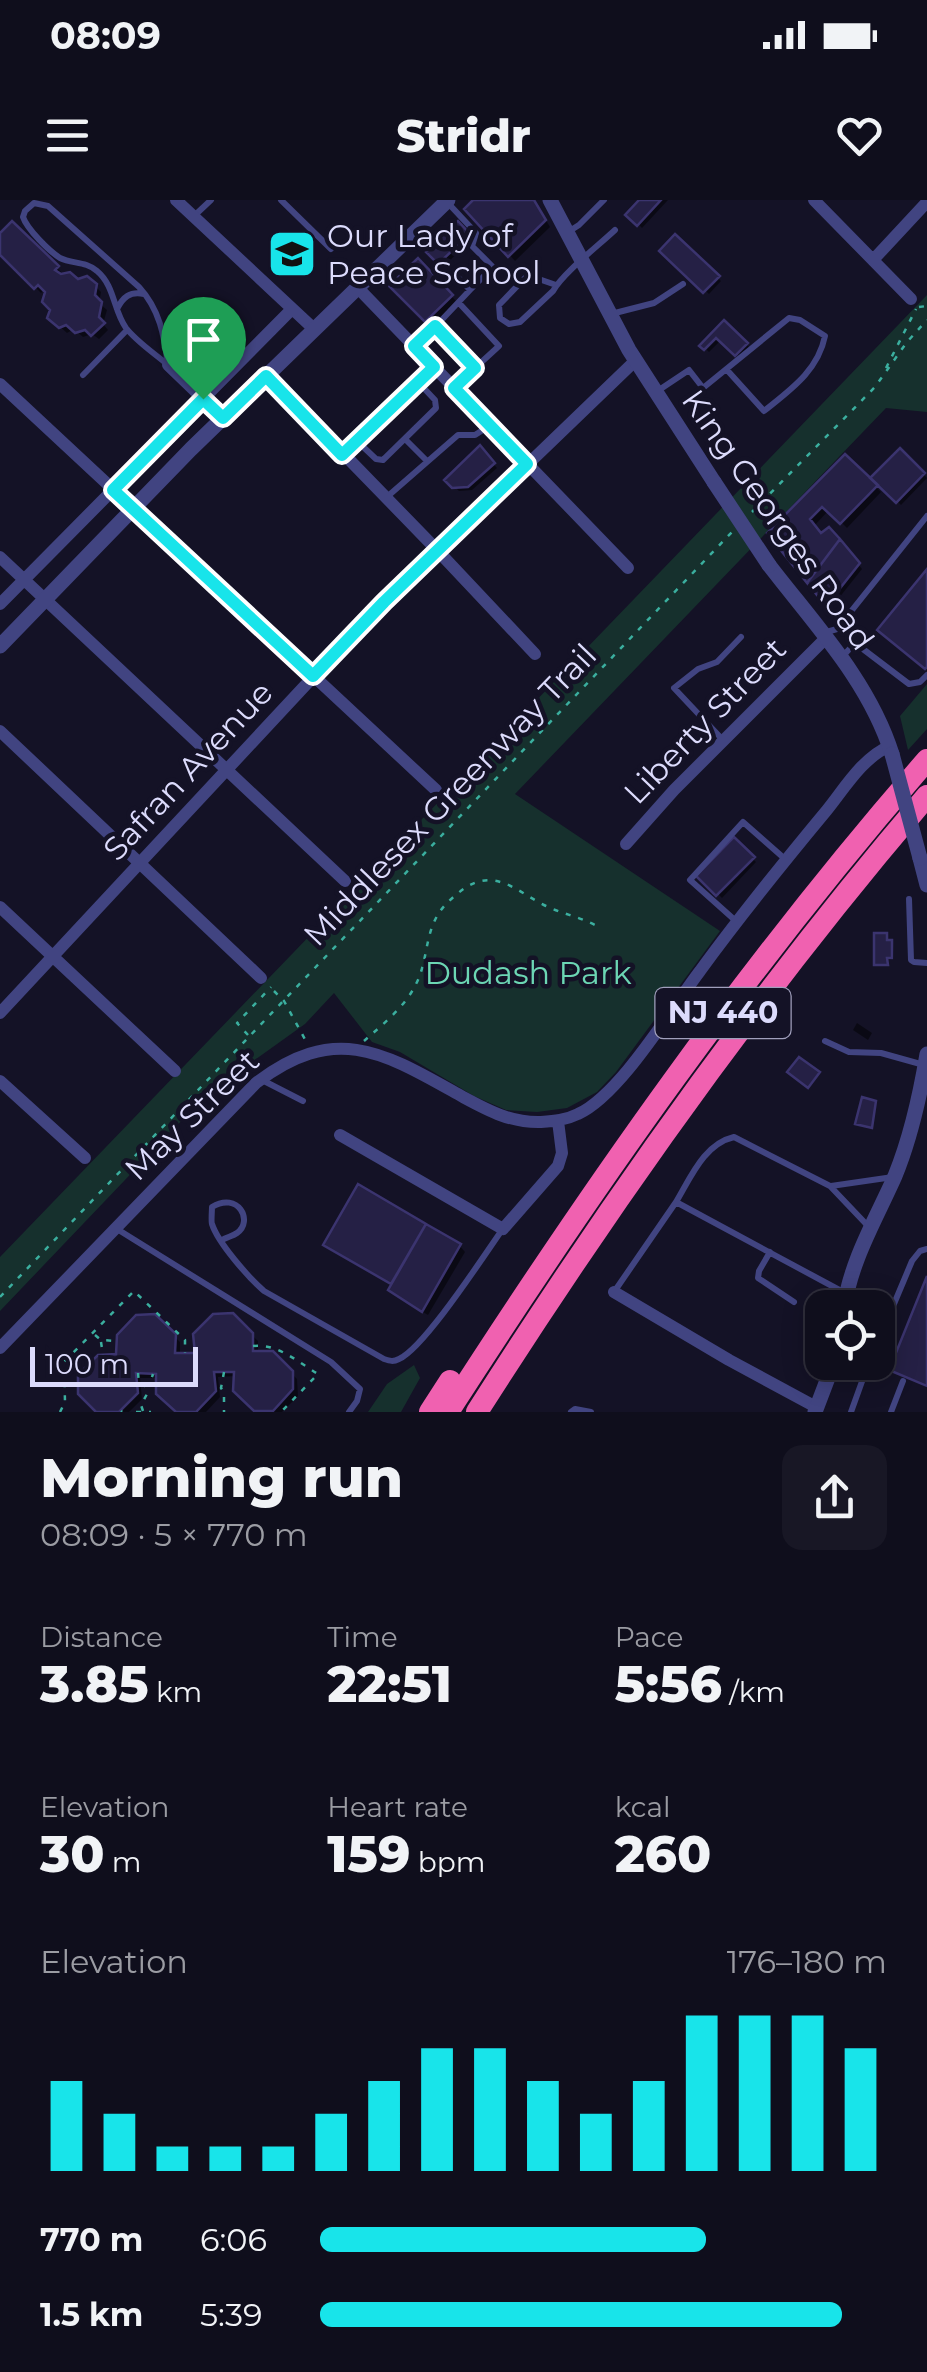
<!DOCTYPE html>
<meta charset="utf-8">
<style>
body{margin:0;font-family:Montserrat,sans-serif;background:#181725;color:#f1f3f6;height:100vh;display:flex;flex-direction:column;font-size:38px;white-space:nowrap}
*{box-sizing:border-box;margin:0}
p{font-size:32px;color:#9b9ca3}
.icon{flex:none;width:55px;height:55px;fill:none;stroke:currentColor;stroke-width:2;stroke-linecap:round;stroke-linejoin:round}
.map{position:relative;height:1212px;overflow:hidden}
.sheet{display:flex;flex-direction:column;background:#0f0e1c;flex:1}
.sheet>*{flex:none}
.fabs{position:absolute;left:805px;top:1090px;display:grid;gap:20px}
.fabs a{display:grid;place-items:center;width:90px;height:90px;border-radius:20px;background:#0f0e1c;box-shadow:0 5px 25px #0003,0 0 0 2px #2f2e3b;font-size:50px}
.scale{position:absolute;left:30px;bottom:25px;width:168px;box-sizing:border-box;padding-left:10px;border:5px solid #dcdbfc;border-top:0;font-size:28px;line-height:35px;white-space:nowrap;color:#dcdbfc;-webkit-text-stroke:8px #141226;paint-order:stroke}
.pin{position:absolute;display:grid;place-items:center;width:85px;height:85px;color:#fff;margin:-102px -42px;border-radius:50% 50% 50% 0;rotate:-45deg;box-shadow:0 0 10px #0007}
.pin .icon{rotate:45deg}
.round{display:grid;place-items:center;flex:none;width:105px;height:105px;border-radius:20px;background:#181725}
.summary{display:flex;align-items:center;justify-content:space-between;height:170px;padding:0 40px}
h1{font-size:55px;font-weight:800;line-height:75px}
.metrics{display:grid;grid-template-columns:repeat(3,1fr);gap:15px;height:170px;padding:10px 40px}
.metrics div{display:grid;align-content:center}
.metrics b{font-size:50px;font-weight:800}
.metrics small{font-size:28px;font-weight:400}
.metrics p{font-size:28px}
.chart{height:280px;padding:20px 40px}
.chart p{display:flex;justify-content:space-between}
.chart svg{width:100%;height:180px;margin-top:10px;stroke:#18e4ea;stroke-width:6}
ul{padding:0 40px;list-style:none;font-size:32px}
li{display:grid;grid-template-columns:160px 120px 1fr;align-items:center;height:75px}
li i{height:25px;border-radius:12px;background:#18e4ea}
.status{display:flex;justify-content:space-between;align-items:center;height:70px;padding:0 50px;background:#0f0e1c;direction:ltr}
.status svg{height:28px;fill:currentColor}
header{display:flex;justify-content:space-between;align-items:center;height:130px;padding:0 40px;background:#0f0e1c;font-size:45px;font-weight:800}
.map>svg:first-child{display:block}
.green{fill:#16302d}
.shadow{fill:#0007}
.building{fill:#252045;stroke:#3b346f;stroke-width:2.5}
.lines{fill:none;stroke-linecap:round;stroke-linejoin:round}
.path{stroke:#3baf9f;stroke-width:2.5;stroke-dasharray:5 8;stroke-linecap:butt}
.service{stroke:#414481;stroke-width:6}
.minor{stroke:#414481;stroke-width:12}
.tertiary{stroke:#414481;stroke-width:15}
.motorway{stroke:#f061b0;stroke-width:22}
.tertiary-bridge{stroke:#414481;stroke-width:15}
.route-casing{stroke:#fff;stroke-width:20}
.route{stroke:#18e4ea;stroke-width:12}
.labels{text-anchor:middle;stroke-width:9;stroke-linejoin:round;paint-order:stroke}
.shield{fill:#141226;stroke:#a09fbc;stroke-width:2.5}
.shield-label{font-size:30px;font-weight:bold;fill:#dcdbfc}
.poi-label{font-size:32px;fill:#dcdbfc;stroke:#141226;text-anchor:start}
.street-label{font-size:32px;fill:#dcdbfc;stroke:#141226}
.park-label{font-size:32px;fill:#6cd6b4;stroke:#141226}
</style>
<div class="status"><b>08:09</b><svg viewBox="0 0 49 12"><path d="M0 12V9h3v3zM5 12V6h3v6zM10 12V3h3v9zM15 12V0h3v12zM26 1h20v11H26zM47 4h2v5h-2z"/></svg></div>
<header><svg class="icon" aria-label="menu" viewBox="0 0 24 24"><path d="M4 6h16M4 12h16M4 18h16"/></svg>Stridr<svg class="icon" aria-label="heart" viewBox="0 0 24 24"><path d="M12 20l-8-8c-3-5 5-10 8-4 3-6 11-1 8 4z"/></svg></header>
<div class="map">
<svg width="927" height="1212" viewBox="0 0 927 1212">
<rect width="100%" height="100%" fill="#141226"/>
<path class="green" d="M927 95V212L886 208 515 594 720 731 616 872 597 892 567 908 537 912 506 910 474 896 400 852 372 842 334 793 305 824 207 894 0 1111V1057Z
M927 484V529L908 550 900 516Z
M414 1165 420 1178 401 1212H368L387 1184Z"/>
<path class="shadow" d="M477 0H534L550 27 515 61 468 9Z
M642 0H668L642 28 629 14Z
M12 24 62 73 58 78 95 86 101 92 99 103 107 110 103 124 108 130 99 139 92 134 83 137 74 129 67 133 56 123 50 83 41 93 0 52V37Z
M458 25 472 39 444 66 430 52Z
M675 37 721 81 709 94 663 51Z
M418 62 457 102 432 126 393 86Z
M724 124 750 148 741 158 721 140 709 152 703 146Z
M480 249 497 268 472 290 459 291 448 280Z
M900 251 927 278 901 305 874 278Z
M845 257 881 292 847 328 829 310 814 326 822 336 844 346 862 369 831 408 771 333Z
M734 641 756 662 722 698 700 676Z
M886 736 888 742 893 744 894 759 888 760 889 766H879L877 764Z
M857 823 872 833 868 840 853 830Z
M359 988 460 1046 465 1052 428 1115 396 1096 391 1090 393 1086 332 1050Z
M232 1116 258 1141V1153L272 1154 297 1179 298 1196 282 1212H259L236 1190V1176L218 1177 220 1197 206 1212H179L158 1178H140L142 1199 129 1212H100L119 1157 154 1117 180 1142V1156L197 1155Z"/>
<path class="building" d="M473 0H534L546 20 508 57 464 9Z
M639 0H661L637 26 625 15Z
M12 21 59 66 55 70 61 74 70 72 78 79 87 76 97 84 95 95 102 102 99 117 105 123 91 136 85 130 75 133 66 125 59 128 47 118 50 110 42 102 45 92 38 85 34 89 0 55V33Z
M458 21 470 34 438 64 426 52Z
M675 34 720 76 703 93 659 51Z
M418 58 453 95 425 122 389 86Z
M724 120 748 143 735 156 716 138 704 150 699 146Z
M480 245 495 263 468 287 452 288 444 280Z
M900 248 925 273 896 303 870 278Z
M845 254 878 285 840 324 822 307 810 319 821 333 829 327 840 339 807 383 767 333Z
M840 339 860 363 826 406 807 383Z
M927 369V467L925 469 877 430Z
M734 637 755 657 716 696 696 676Z
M874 733H887V740H892V758H887L888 765H874Z
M799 857 820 872 808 888 787 872Z
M862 897 876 901 872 928 855 924Z
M358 984 426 1024 391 1084 323 1045Z
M426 1024 461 1044 422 1112 388 1090Z
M927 1076V1186L889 1170Z
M233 1113 253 1133V1151H273L293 1171V1189L273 1211H254L233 1191 234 1172H214L216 1191 196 1212H176L156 1194V1174L136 1173 138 1193 119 1212H96L78 1194V1175L98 1155 116 1154 117 1135 136 1115 155 1114 176 1134 175 1153H195L193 1134 213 1114Z"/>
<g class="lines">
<path class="path" d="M919 107 927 106
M886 168 916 109
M752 312 875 187 907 142 927 120
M274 791 284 801 307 843
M248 835 237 823 271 787
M364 841C383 824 405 807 416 784 427 763 425 739 436 718 442 706 452 698 462 690 495 666 517 692 546 706 563 714 580 717 597 726
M0 1097 732 332
M95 1135 101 1140 116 1141
M101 1142 103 1155
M253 1146C277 1143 298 1162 318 1174L281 1212
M224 1172 221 1188 224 1193V1212
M138 1173 139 1184 145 1185
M121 1211 122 1212
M143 1211 141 1205 147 1194 145 1185 151 1180 153 1174
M60 1212 65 1202 64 1162 134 1091 185 1140V1153
M136 1212H151"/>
<path class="service" d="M281 0 331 49
M447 2 476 33 472 46 493 67 470 90 449 68
M34 3 48 6 139 87C160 110 164 135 168 165 154 153 137 142 126 128 113 110 115 86 97 71 86 61 72 64 60 58 49 51 27 29 23 17L25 11Z
M194 16 211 0
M568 32 579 25 604 0
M556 85 530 76 525 78 499 105 500 118 509 124 520 122 553 91C563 73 598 46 615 30
M459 103 499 146 475 168
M117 109C123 97 130 91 144 94
M611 114 654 103 683 84
M435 127 470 90
M415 146 435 127 475 168 455 187
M83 175 127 130
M656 192 689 170 703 188 789 118 800 120 825 136C818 171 790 190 764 211L727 170
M405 239 427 261
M358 242 376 259 383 260 436 208 435 200 418 182
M343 254 434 167
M388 296 458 235H475L489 226
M823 433 837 429 927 316
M842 457 855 443 909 484 920 482 927 475
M722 539 674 488 698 469 717 462 741 437
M909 699 911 760 914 762 927 763
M737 722 690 680 743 622 785 659
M825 841 849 852 881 853 924 865
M262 880 303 901
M831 986 893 977
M676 1002C691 977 704 944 734 937L830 986 868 1026
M117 1029 331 1162 360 1189 357 1201 349 1212
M222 1040C227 1037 233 1036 237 1033 254 1021 238 991 212 1007 212 1010 211 1022 212 1024 218 1043 249 1078 264 1091L384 1159C390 1161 393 1162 399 1159 424 1148 483 1057 502 1030
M770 1052 759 1071 758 1078 794 1102
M614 1092 676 1002 845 1093
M878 1142 912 1061 920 1051 927 1049
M571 1212 575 1209 591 1212
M851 1212 869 1162
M891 1212 903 1181"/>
<path class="minor" d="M176 0 314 129
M814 0 911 99
M873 60 927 2
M357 87 628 368
M168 165 223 218
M267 175 437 350 535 454
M0 184 436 590
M0 357 345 681
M0 404 292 109
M0 531 261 778
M626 644 674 590 826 438
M0 707 175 871
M0 813 369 417 635 161
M0 881 85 958
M340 935 503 1029 558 966 562 953 558 921
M614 1092 729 1160 816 1207
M0 1148 256 883C337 821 386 854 463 897 489 911 511 923 541 922 554 921 566 920 578 914 620 895 671 809 700 771 740 716 783 663 827 610 844 589 863 557 890 546"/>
<path class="tertiary" d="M550 0 629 150 714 282
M769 365C815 425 869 481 892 554
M0 446 191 249 448 0
M920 658 927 685
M844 1108C851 1060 876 1019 895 976 911 937 920 896 927 854
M815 1212 834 1162"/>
<path class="motorway" d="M430 1212 450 1181
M448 1212C594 985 749 764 927 560
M477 1212C614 997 761 790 927 596"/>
<path class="tertiary-bridge" d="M714 282 769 365
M892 554 920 658"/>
</g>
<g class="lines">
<g class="route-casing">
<path id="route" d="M435 126 475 168 454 188 527 264 384 402 313 476 113 290 203 199 223 218 266 176 342 255 434 167 414 146Z"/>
</g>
<use href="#route" class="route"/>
</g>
<defs>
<g id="school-square" transform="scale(2.5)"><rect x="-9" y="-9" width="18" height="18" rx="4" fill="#18e4ea" stroke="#141226"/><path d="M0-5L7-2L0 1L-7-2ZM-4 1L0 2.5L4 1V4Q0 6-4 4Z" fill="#111"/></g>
</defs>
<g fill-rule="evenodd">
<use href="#school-square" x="292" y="54"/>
</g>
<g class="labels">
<rect class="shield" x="655.5" y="788" width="135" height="50" rx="8"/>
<g class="shield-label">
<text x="723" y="823">NJ 440</text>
</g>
<g class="poi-label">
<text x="327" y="47">Our Lady of<tspan x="327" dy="37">Peace School</tspan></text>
</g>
<g class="street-label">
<text transform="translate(778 320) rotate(55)" y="11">King Georges Road</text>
<text transform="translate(705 521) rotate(-46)" y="11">Liberty Street</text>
<text transform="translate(188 571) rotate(-47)" y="11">Safran Avenue</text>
<text transform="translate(450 595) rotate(-46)" y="11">Middlesex Greenway Trail</text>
<text transform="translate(192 915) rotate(-44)" y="11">May Street</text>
</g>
<g class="park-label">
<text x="528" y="784">Dudash Park</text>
</g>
</g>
</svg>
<div class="fabs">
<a><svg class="icon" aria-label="locate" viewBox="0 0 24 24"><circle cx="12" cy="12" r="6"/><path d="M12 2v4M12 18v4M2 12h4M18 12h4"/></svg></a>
</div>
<div class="scale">100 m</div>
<div class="pin" style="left:203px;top:199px;background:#1e9e55"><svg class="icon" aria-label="arrive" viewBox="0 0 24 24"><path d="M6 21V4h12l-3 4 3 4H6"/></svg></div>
</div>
<section class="sheet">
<div class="summary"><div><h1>Morning run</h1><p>08:09 · 5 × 770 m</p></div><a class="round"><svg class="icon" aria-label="share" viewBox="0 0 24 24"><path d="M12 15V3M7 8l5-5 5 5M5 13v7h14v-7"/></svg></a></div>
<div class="metrics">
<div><p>Distance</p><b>3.85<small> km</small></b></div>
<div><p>Time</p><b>22:51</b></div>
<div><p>Pace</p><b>5:56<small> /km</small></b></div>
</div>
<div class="metrics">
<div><p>Elevation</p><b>30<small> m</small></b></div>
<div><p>Heart rate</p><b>159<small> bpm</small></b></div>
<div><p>kcal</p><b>260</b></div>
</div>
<div class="chart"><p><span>Elevation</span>176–180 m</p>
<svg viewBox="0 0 160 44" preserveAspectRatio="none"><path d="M5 44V22M15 44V30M25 44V38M35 44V38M45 44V38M55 44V30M65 44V22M75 44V14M85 44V14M95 44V22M105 44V30M115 44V22M125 44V6M135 44V6M145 44V6M155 44V14"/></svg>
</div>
<ul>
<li><b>770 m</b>6:06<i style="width:68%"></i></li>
<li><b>1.5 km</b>5:39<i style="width:92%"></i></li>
</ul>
</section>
